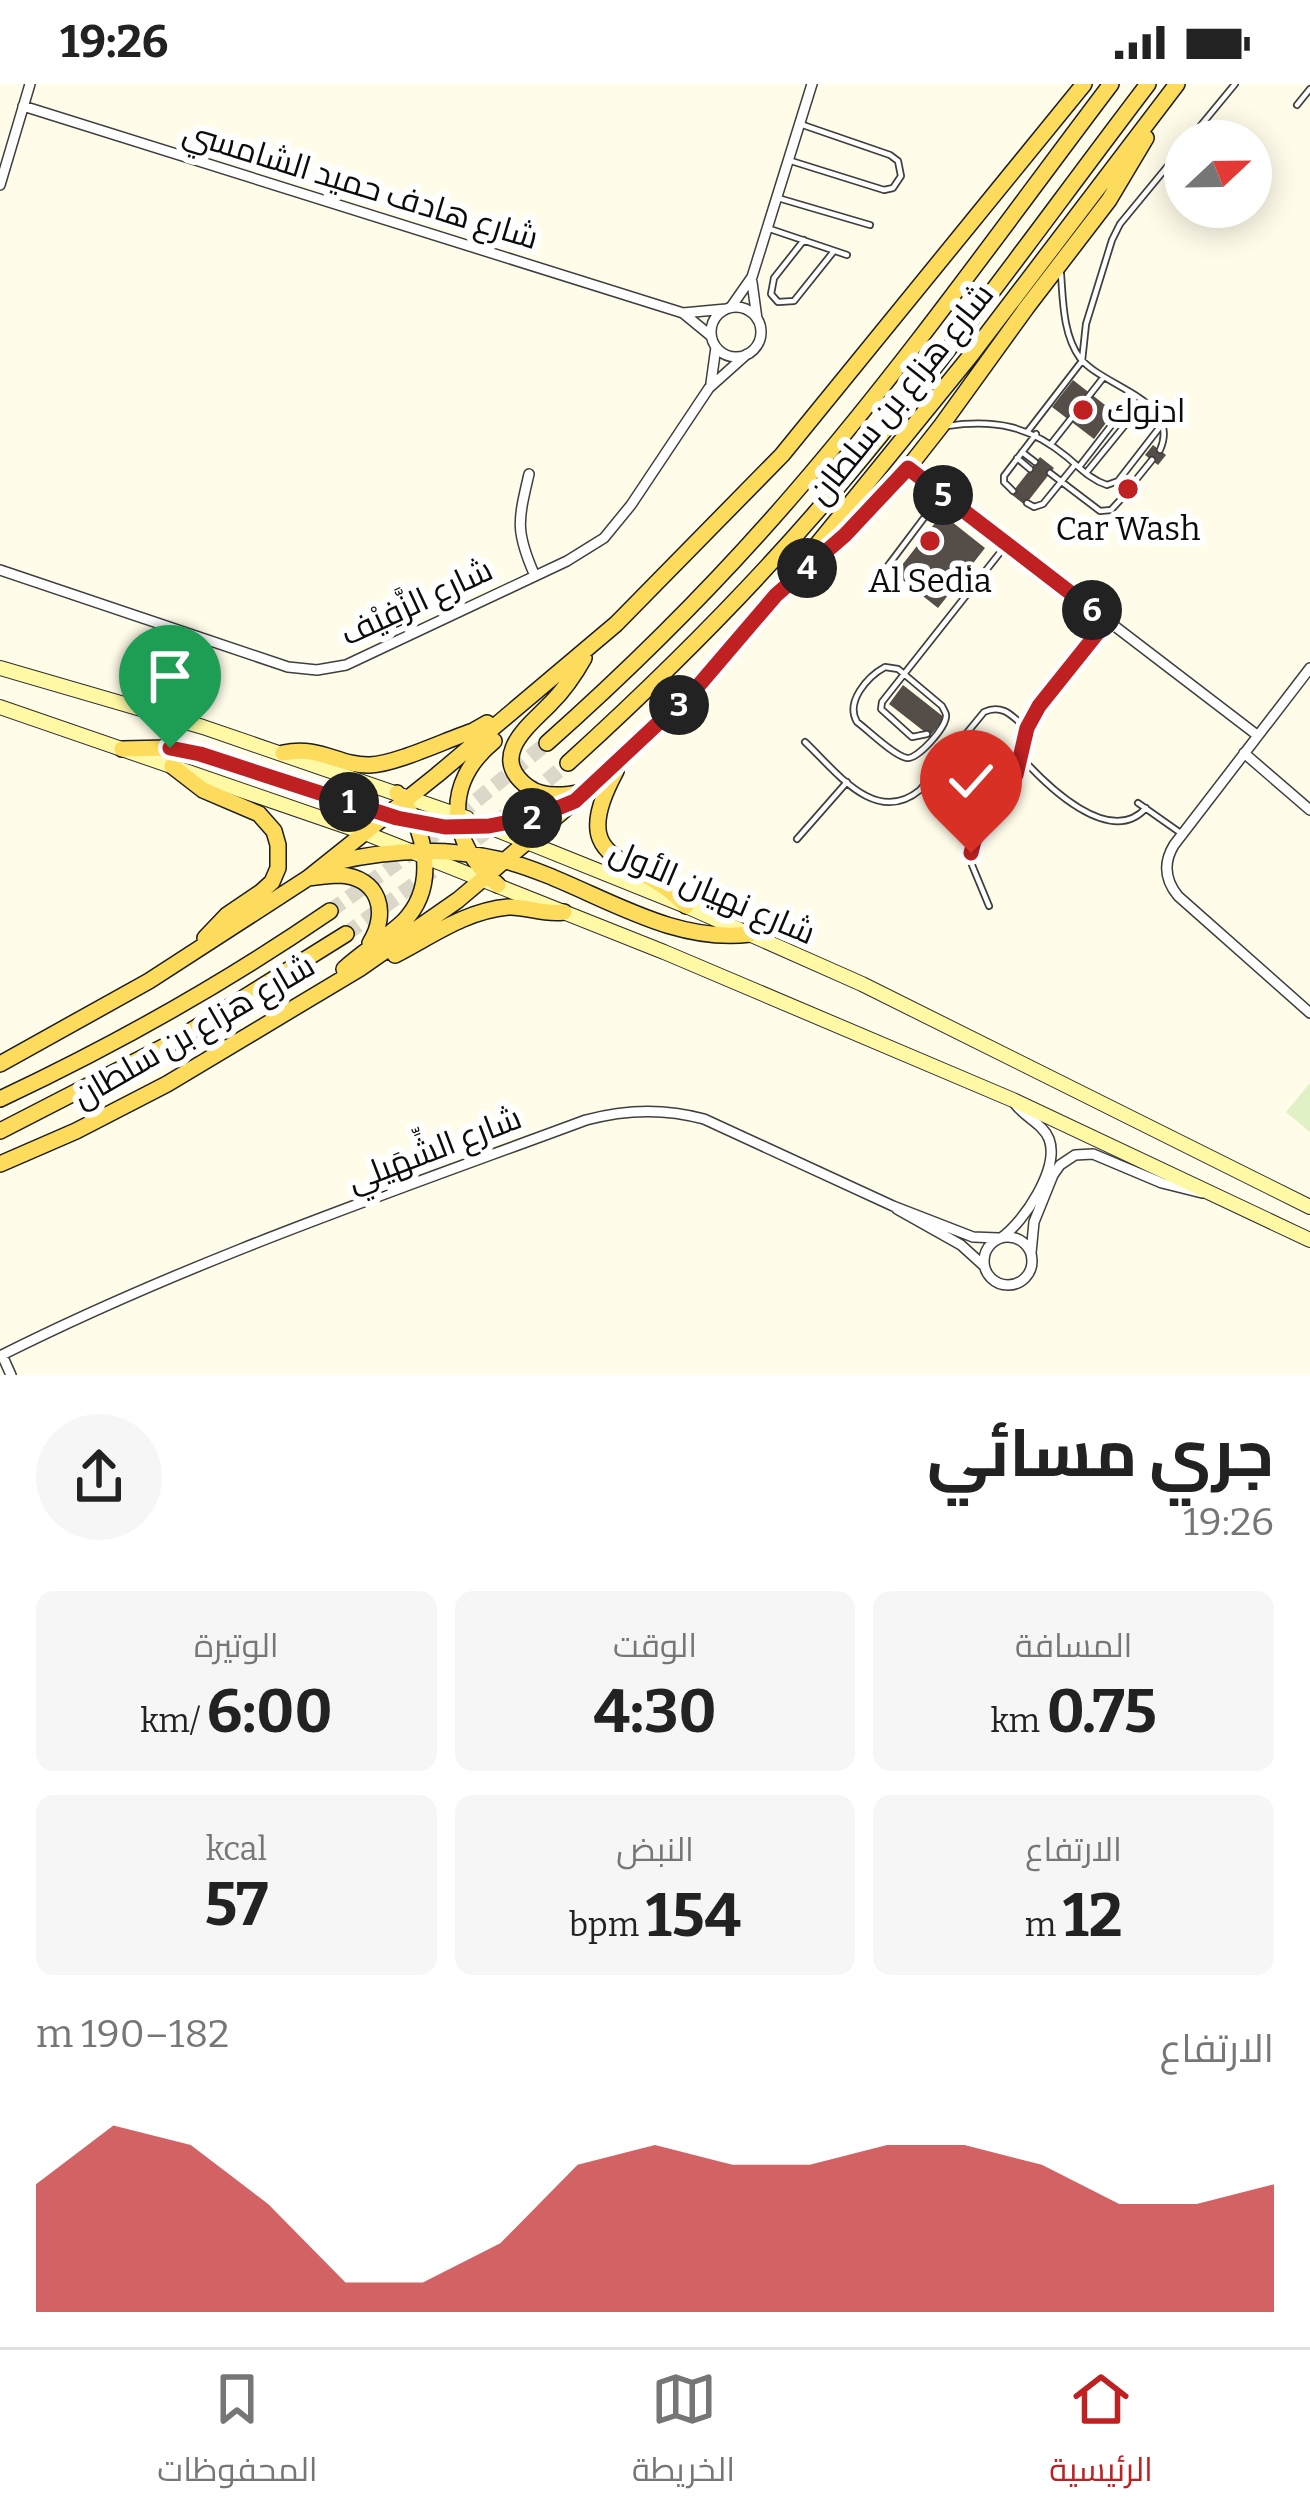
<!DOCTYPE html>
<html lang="ar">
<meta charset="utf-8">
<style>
body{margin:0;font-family:Bitter,Cairo,serif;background:#f6f6f6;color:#222;direction:rtl;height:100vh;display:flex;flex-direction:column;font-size:45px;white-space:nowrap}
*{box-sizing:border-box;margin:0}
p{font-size:39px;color:#767676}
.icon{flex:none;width:66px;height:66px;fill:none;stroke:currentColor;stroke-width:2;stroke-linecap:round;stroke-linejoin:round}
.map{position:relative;height:1291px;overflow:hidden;direction:ltr}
.drawer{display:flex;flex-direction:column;background:#fff;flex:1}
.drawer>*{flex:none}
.needle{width:78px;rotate:68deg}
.controls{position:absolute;left:1164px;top:36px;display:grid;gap:24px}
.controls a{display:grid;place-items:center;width:108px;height:108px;border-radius:50%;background:#fff;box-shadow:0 6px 30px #0003;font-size:60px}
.pin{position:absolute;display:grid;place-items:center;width:102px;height:102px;color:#fff;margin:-123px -51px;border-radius:50% 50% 50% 0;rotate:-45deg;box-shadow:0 0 12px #0007}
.pin .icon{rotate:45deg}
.km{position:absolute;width:60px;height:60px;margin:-30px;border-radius:50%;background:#222;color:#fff;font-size:33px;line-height:60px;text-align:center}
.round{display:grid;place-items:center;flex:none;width:126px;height:126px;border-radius:63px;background:#f6f6f6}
.overview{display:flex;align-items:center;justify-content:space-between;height:204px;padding:0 36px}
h1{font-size:66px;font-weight:700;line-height:90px}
.stats{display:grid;grid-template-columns:repeat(3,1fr);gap:18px;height:204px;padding:12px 36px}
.stats div{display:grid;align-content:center;border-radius:18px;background:#f6f6f6;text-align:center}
.stats b{font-size:60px;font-weight:700}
.stats small{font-size:33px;font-weight:400}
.stats p{font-size:33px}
.chart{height:336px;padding:24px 36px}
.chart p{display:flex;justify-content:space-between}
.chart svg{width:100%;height:216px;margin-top:12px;fill:#bf2122;opacity:.7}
.status{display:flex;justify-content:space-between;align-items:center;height:84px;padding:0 60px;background:#fff;direction:ltr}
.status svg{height:33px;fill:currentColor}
.dock{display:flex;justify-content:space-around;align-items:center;height:168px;border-top:3px solid #e0e0e0;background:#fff;font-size:33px;color:#767676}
.dock a{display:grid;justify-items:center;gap:6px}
.dock .selected{color:#bf2122}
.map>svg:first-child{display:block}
.pitch{fill:#e0f1c6}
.building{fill:#554d48}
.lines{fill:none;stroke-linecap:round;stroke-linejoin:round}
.primary-tunnel{stroke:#dbd8c9;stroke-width:15;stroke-dasharray:15 8;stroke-linecap:butt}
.lane-casing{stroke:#3f3f3f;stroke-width:8}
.street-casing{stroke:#3f3f3f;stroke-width:12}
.secondary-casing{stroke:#2e2e2e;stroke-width:16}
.primary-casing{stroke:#1d1d1d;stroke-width:18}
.lane{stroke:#fff;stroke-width:4.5}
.street{stroke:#fff;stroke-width:9}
.secondary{stroke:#fff8a5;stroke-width:14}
.primary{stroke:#fcdb5d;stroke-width:15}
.route-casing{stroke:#fff;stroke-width:24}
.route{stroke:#bf2122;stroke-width:15}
.poi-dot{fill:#bf2122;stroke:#fff;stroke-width:4.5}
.labels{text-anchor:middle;stroke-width:12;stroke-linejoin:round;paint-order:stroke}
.street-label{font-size:33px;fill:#0c0c0c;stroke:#fff}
.poi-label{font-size:33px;fill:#0c0c0c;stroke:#fff}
</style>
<div class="status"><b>19:26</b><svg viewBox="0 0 49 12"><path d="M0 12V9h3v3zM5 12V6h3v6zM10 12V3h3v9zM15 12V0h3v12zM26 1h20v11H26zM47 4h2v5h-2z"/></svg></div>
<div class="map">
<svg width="1310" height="1291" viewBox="0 0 1310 1291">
<rect width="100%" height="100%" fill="#fffcea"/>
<path class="pitch" d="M1310 999V1048L1286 1028Z"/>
<path class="building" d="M1073 296 1114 328 1094 355 1052 323Z
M1153 361 1166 371 1158 381 1145 371Z
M1040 373 1054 384 1025 421 1011 410Z
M1129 392 1139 400 1127 417 1117 409Z
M942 430 985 464 938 524 895 490Z
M903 601 945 634 930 652 889 620Z"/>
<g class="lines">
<path class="primary-tunnel" d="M330 827 419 763 547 659
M346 850 482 751 568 679"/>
<g class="lane-casing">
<path id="lane" d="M1297 21 1310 5
M1188 57 1235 0
M788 76 884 106 893 104 901 92 898 77 890 71 800 40
M778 114 870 141
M767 144 847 171
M804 156 774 194 771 210 778 218 794 217 834 167
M1061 190C1063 217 1063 251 1080 274 1104 304 1182 316 1160 366
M947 342C995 335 1030 342 1067 373 1080 384 1091 396 1107 401L1118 397 1163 339
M1028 347 1082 277 1086 240 1112 156 1120 140 1185 61
M1051 360 1103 294
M1022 368 1035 378
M1017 374 1030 385
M1079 383 1134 312
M1050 389 1100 427 1111 426 1123 413
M1086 389 1143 319
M1135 397 1152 376
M1013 407 1004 398V392L1036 350
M1027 419 1034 423 1043 420 1074 382
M887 483 942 410
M885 583 898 585 942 622C943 625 946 628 946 631 947 643 918 675 907 674 894 672 868 646 857 638 845 618 867 593 885 583Z
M927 650 912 653 881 625 882 618 1006 461
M805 658C835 686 875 743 920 706L984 628C1003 619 1013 633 1027 645
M1021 673C1047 702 1110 764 1146 724
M1138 719 1182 750
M797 755 847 698
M989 822 972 781 974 757 1016 691 1024 651 1039 621 1107 537"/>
</g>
<g class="street-casing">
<path id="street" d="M23 22 683 229 726 225
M0 101 30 0
M752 198 757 235
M731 223 752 193 812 0
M711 248a25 25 0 1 1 50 0a25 25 0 1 1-50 0Z
M683 229 711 252
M711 299 716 263
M908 384 1257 651
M529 390C518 437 515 447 535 492
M0 486 288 583 317 586 346 581 567 477 604 454 631 421 709 304 747 270
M1310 584 1174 761C1163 779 1165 796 1178 812L1310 929
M1244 669 1310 726
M897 1125 961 1161 983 1181
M984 1177a24 24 0 1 1 48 0a24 24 0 1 1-48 0Z
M1001 1154C1024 1138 1060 1084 1049 1055 1043 1040 1026 1034 1016 1021
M1031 1169 1034 1138 1053 1091 1060 1081 1075 1071 1093 1070 1162 1099 1202 1109
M2 1271 11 1291
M0 1272C189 1177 389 1109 586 1036 626 1025 664 1024 704 1035L893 1122 973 1153 998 1154"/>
</g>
<g class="secondary-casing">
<path id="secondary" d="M0 584 203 643 467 734
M0 623 365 749 664 868 1013 1016 1310 1156
M487 742 686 822 862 900 1310 1123"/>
</g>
<g class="primary-casing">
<path id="primary" d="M805 485 845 451 908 384 941 342 1027 223 1109 116 1146 54
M494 657C442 700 448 759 498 801
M547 659C636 580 720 496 798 405 909 276 1008 136 1111 0
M122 665 169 664 200 670 397 734C453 749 508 745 561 724
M283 669C321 661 338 682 370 681 396 680 446 656 473 647L487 639
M568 679C656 599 740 516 818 426 935 291 1039 143 1148 0
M172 682 203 706 259 730 274 747 278 761V784L272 798 261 808 227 831 205 854
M616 687C563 785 637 768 686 822
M582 708C564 712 543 714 528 703 487 672 530 641 551 619 564 606 575 590 584 574
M336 778C391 765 447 763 502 776 585 797 662 861 750 850
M308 794C318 793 329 791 339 791 380 793 389 829 370 859
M395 871C432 852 465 827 508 823 527 822 542 831 564 828
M344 885C362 868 385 855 403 838 439 802 426 744 397 709
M0 980 149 897 308 794 437 691 616 540 782 371 1084 0
M0 1015C115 961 225 899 330 827
M0 1047 173 958 346 850
M0 1080 76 1047 167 1000 359 885 458 816 588 706 699 601 751 542 971 271 1177 0"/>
</g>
<use href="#lane" class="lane"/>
<use href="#street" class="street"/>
<use href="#secondary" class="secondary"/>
<use href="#primary" class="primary"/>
</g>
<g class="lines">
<g class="route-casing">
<path id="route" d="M170 664 200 670 397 734 445 743 489 742 536 733 575 717 699 601 776 511 845 451 908 384 1107 537 1039 622 1027 644 1016 691 974 757 971 769"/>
</g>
<use href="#route" class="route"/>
</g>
<g class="poi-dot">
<circle cx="1083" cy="326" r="12"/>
<circle cx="1128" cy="405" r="12"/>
<circle cx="930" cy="457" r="12"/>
</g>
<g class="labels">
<g class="street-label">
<text transform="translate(361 100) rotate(17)" y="12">شارع هادف حميد الشامسي</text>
<text transform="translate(900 309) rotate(-51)" y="12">شارع هزاع بن سلطان</text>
<text transform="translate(416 517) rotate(-25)" y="12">شارع الزَّفِيْف</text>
<text transform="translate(713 807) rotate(23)" y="12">شارع نهيان الأول</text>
<text transform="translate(193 946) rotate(-30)" y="12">شارع هزاع بن سلطان</text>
<text transform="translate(434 1064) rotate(-21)" y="12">شارع الشِّهَيلِي</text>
</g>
<g class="poi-label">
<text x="1107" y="338" text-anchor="start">ادنوك</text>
<text x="1128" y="456">Car Wash</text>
<text x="930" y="508">Al Sedia</text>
</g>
</g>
</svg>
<div class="controls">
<a><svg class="needle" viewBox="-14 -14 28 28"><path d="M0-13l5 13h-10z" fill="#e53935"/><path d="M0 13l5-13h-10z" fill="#767676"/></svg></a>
</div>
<div class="pin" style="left:170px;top:664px;background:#1e9e55"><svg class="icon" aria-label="arrive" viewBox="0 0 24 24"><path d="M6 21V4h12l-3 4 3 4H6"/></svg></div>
<div class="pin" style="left:971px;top:769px;background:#d93025"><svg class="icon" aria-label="check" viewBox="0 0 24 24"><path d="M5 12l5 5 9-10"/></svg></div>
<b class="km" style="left:349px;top:718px">1</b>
<b class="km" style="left:532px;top:734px">2</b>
<b class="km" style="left:679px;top:621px">3</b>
<b class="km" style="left:807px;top:484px">4</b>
<b class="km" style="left:943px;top:411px">5</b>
<b class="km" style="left:1092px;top:526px">6</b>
</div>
<section class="drawer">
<div class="overview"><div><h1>جري مسائي</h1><p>19:26</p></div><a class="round"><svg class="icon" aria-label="share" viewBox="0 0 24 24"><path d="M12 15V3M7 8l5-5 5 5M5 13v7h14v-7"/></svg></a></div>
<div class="stats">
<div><p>المسافة</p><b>0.75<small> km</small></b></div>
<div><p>الوقت</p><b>4:30</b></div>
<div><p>الوتيرة</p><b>6:00<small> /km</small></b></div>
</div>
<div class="stats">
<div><p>الارتفاع</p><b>12<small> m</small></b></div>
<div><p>النبض</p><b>154<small> bpm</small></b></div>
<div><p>kcal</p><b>57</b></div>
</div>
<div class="chart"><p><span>الارتفاع</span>182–190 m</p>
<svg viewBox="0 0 160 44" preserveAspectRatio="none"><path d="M0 44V18L10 6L20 10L30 22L40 38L50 38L60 30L70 14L80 10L90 14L100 14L110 10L120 10L130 14L140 22L150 22L160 18V44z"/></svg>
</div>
</section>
<nav class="dock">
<a class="selected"><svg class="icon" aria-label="home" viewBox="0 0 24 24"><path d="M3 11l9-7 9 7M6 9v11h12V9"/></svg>الرئيسية</a>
<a><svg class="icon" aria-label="map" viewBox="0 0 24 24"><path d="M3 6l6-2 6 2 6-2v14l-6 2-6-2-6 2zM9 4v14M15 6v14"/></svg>الخريطة</a>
<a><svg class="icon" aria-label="saved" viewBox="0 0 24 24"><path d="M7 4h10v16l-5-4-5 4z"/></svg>المحفوظات</a>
</nav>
